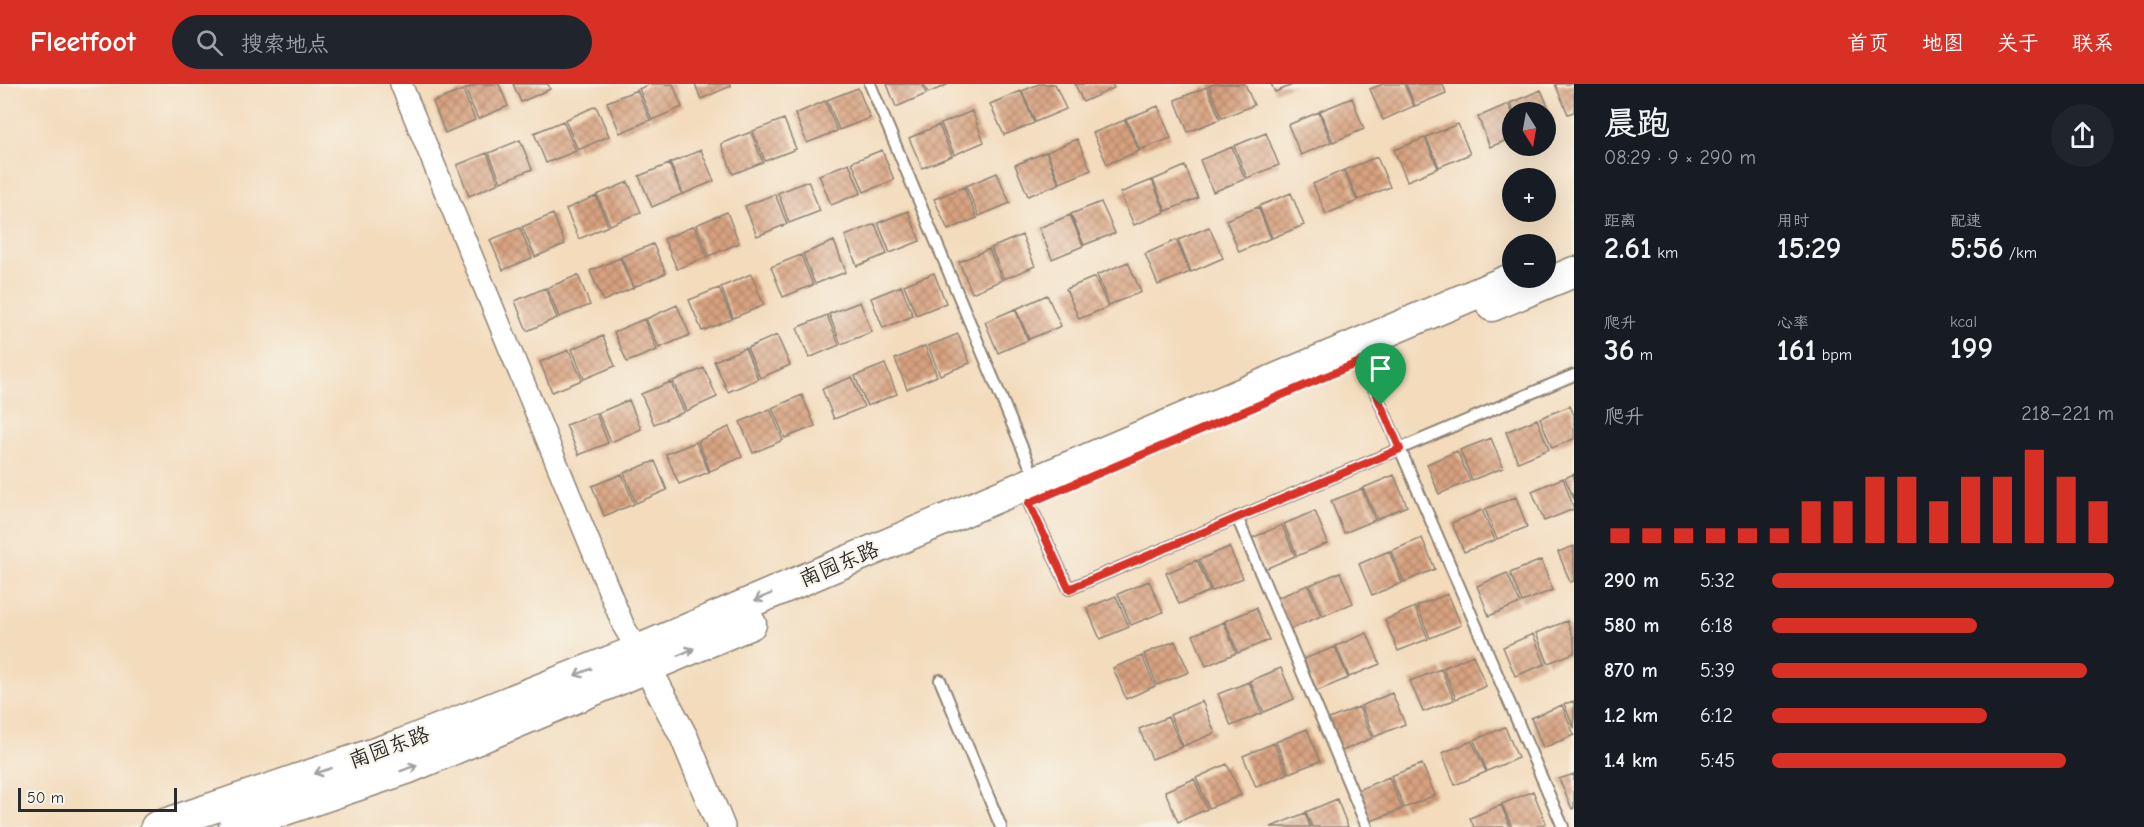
<!DOCTYPE html>
<html lang="zh">
<meta charset="utf-8">
<style>
body{margin:0;font-family:"Comic Neue","LXGW WenKai TC",sans-serif;background:#20242c;color:#f1f3f6;height:100vh;display:flex;flex-direction:column;font-size:22px;white-space:nowrap}
*{box-sizing:border-box;margin:0}
p{font-size:20px;color:#9ea1a6}
.icon{flex:none;width:33px;height:33px;fill:none;stroke:currentColor;stroke-width:2;stroke-linecap:round;stroke-linejoin:round}
.map{position:relative;flex:1;overflow:hidden}
.drawer{display:flex;flex-direction:column;background:#171b24;width:570px}
.drawer>*{flex:none}
.needle{width:39px;rotate:169deg}
.buttons{position:absolute;left:1502px;top:18px;display:grid;gap:12px}
.buttons a{display:grid;place-items:center;width:54px;height:54px;border-radius:50%;background:#171b24;box-shadow:0 6px 24px #0002;font-size:30px}
.scale{position:absolute;left:18px;bottom:15px;width:159px;box-sizing:border-box;padding-left:6px;border:3px solid #2b2b2b;border-top:0;font-size:16px;line-height:21px;white-space:nowrap;color:#2b2b2b;-webkit-text-stroke:4px #f7f3e8;paint-order:stroke}
.pin{position:absolute;display:grid;place-items:center;width:51px;height:51px;color:#fff;margin:-62px -26px;border-radius:50% 50% 50% 0;rotate:-45deg;box-shadow:0 0 6px #0007}
.pin .icon{rotate:45deg}
.round{display:grid;place-items:center;flex:none;width:63px;height:63px;border-radius:32px;background:#20242c}
.summary{display:flex;align-items:center;justify-content:space-between;height:102px;padding:0 30px}
h1{font-size:33px;font-weight:700;line-height:45px}
.figures{display:grid;grid-template-columns:repeat(3,1fr);gap:9px;height:102px;padding:6px 30px}
.figures div{display:grid;align-content:center}
.figures b{font-size:30px;font-weight:700}
.figures small{font-size:16px;font-weight:400}
.figures p{font-size:16px}
.chart{height:168px;padding:12px 30px}
.chart p{display:flex;justify-content:space-between}
.chart svg{width:100%;height:108px;margin-top:6px;stroke:#d93025;stroke-width:6}
ul{padding:0 30px;list-style:none;font-size:20px}
li{display:grid;grid-template-columns:96px 72px 1fr;align-items:center;height:45px}
li i{height:15px;border-radius:8px;background:#d93025}
header{display:flex;align-items:center;gap:36px;box-sizing:border-box;height:84px;padding:0 30px;background:#d93025;color:#fff}
header strong{font-size:28px}
nav{display:flex;gap:33px;margin-inline-start:auto;font-size:21px}
.search{width:420px;height:54px;background:#20242c;display:flex;align-items:center;gap:15px;box-sizing:border-box;padding:0 21px;border-radius:33px;color:#9ea1a6;font-size:22px}
main{display:flex;flex:1;min-height:0}
.map>svg:first-child{display:block}
.building{fill:url(#building-cross-hatch)}
.lines{fill:none;stroke-linecap:round;stroke-linejoin:round}
.service-casing{stroke:#8f8374;stroke-width:14}
.minor-casing{stroke:#8f8374;stroke-width:24}
.tertiary-casing{stroke:#8f8374;stroke-width:30}
.secondary-casing{stroke:#8f8374;stroke-width:33}
.service{stroke:#fff;stroke-width:10}
.minor{stroke:#fff;stroke-width:21}
.tertiary{stroke:#fff;stroke-width:27}
.secondary{stroke:#fff;stroke-width:30}
.oneway{stroke:#a0a0a0}
.route-casing{stroke:#fff;stroke-width:12}
.route{stroke:#d93025;stroke-width:8}
.labels{text-anchor:middle;stroke-width:4.5;stroke-linejoin:round;paint-order:stroke}
.street-label{font-size:21px;fill:#2b2b2b;stroke:#f7f3e8}
</style>
<header>
<strong>Fleetfoot</strong>
<div class="search"><svg class="icon" aria-label="search" viewBox="0 0 24 24"><circle cx="10" cy="10" r="6"/><path d="M15 15l6 6"/></svg>搜索地点</div>
<nav><a>首页</a><a>地图</a><a>关于</a><a>联系</a></nav>
</header>
<main>
<div class="map">
<svg width="1574" height="743" viewBox="0 0 1574 743">
<defs>
<pattern id="building-cross-hatch" width="8" height="8" patternUnits="userSpaceOnUse" patternTransform="scale(1.5)"><rect width="8" height="8" fill="#d8a280"/><path d="M0 0l8 8M0 8l8-8" fill="none" stroke="#af8469"/></pattern>
</defs>
<rect width="100%" height="100%" fill="#f7f3e8"/>
<filter id="ink" filterUnits="userSpaceOnUse"><feTurbulence type="fractalNoise" baseFrequency=".0167" numOctaves="2"/><feDisplacementMap in="SourceGraphic" scale="12" xChannelSelector="R" yChannelSelector="G"/><feConvolveMatrix kernelMatrix="1 2 1 2 8 2 1 2 1" color-interpolation-filters="sRGB"/></filter>
<filter id="wash" filterUnits="userSpaceOnUse"><feTurbulence type="fractalNoise" baseFrequency=".008" numOctaves="4" result="noise"/><feDisplacementMap in="SourceGraphic" scale="24" xChannelSelector="R" yChannelSelector="G"/><feGaussianBlur stdDeviation="1.35" result="paint"/><feColorMatrix in="noise" values="0 0 0 0 0 0 0 0 0 0 0 0 0 0 0 0 0 1.4 0 .05"/><feComposite in="paint" operator="in"/></filter>
<g filter="url(#wash)">
<rect width="100%" height="100%" fill="#f3dbbc"/>
<g id="blocks">
<path class="building" d="M478 0H499L508 22 478 35 465 5Z
M513 0H548L550 5 521 18Z
M650 0H673L682 23 652 36 639 5Z
M695 0H730L731 2 701 15Z
M887 0H922L926 10 896 23Z
M924 0H949L928 9Z
M1039 0H1055L1066 25 1035 38 1022 7Z
M1075 0H1112L1114 4 1083 18Z
M1214 0H1245L1254 21 1222 34 1209 2Z
M1271 0H1295L1275 8Z
M1383 0H1404L1414 22 1383 36 1370 5Z
M1406 0H1443L1446 9 1415 22Z
M1555 0H1574V28L1568 30Z
M1207 3 1220 35 1188 48 1175 16Z
M858 4 870 34 839 46 827 16Z
M463 6 475 36 445 49 433 18Z
M637 6 650 36 620 49 607 18Z
M1541 6 1554 36 1545 40V28H1514L1510 19Z
M1021 7 1034 39 1004 51 990 20Z
M1352 14 1364 45 1333 58 1320 27Z
M825 17 837 47 807 59 795 30Z
M1508 20 1512 28V54L1490 63 1478 33Z
M596 22 609 52 578 66 565 36Z
M1158 22 1171 54 1140 66 1126 35Z
M972 27 984 58 954 71 941 40Z
M1319 28 1331 58 1301 71 1288 41Z
M784 35 796 65 765 77 753 47Z
M1125 36 1139 67 1107 80 1093 49Z
M563 37 576 67 546 79 534 49Z
M1458 40 1470 70 1439 83 1426 53Z
M939 41 952 72 922 84 909 54Z
M751 48 763 78 733 90 721 60Z
M1266 49 1279 81 1247 94 1234 62Z
M1425 54 1438 84 1407 97 1394 66Z
M1077 55 1091 86 1060 99 1047 68Z
M520 56 532 85 501 98 489 69Z
M1232 63 1245 95 1213 108 1200 76Z
M701 66 714 97 683 110 670 79Z
M882 66 894 96 864 108 852 78Z
M1046 68 1059 100 1028 112 1015 81Z
M487 69 499 99 469 112 457 81Z
M1377 73 1390 103 1358 116 1345 86Z
M849 79 861 109 831 121 819 91Z
M669 80 682 110 652 123 639 92Z
M1185 82 1198 114 1166 127 1153 96Z
M1344 86 1357 117 1326 130 1313 100Z
M997 89 1010 119 979 132 966 102Z
M1152 96 1165 128 1134 141 1120 109Z
M808 97 820 127 789 139 778 109Z
M628 98 641 128 610 141 597 111Z
M964 103 977 134 948 146 934 115Z
M1291 109 1304 141 1272 154 1259 122Z
M775 110 787 140 757 152 745 122Z
M596 112 608 142 579 155 566 125Z
M1101 118 1115 149 1084 161 1071 130Z
M1258 123 1271 154 1239 168 1226 136Z
M908 127 920 157 890 169 878 139Z
M727 128 739 159 709 172 696 141Z
M553 130 565 160 535 173 522 143Z
M1070 131 1083 162 1052 175 1039 144Z
M875 140 887 170 857 182 845 152Z
M694 142 707 173 677 185 664 155Z
M1209 143 1223 174 1191 188 1178 156Z
M520 144 532 174 503 186 490 156Z
M1022 151 1035 182 1004 195 991 164Z
M1176 156 1190 188 1158 201 1145 170Z
M834 157 846 188 815 200 803 170Z
M653 160 666 189 634 203 621 173Z
M989 165 1002 196 972 209 959 178Z
M801 171 813 201 783 213 771 183Z
M620 174 633 204 603 217 590 187Z
M1128 178 1141 208 1109 221 1097 191Z
M934 189 946 219 916 231 904 201Z
M751 190 764 221 733 234 721 203Z
M578 191 590 221 559 233 547 204Z
M1095 193 1108 223 1079 235 1066 205Z
M901 202 913 232 883 244 871 214Z
M545 204 557 234 527 247 515 217Z
M719 204 732 235 702 247 689 216Z
M1047 211 1061 242 1029 255 1016 225Z
M860 218 872 248 841 260 829 230Z
M677 221 690 251 659 264 646 235Z
M1015 225 1028 256 998 269 985 238Z
M827 231 839 261 809 274 797 244Z
M644 235 657 266 627 278 614 248Z
M958 250 970 279 940 291 928 262Z
M777 251 790 281 760 294 747 264Z
M603 252 615 282 584 295 572 265Z
M925 262 937 292 907 305 895 275Z
M745 264 758 295 728 308 714 277Z
M569 266 582 296 552 308 540 278Z
M885 280 897 310 867 322 855 292Z
M704 284 717 313 686 327 673 297Z
M852 293 864 323 834 335 822 305Z
M671 298 684 328 654 340 641 310Z
M802 311 815 342 785 354 772 324Z
M629 316 641 345 611 358 598 329Z
M1570 322 1574 331V355L1552 364 1540 334Z
M770 325 783 356 753 369 740 338Z
M596 329 608 359 579 371 566 341Z
M1537 335 1549 365 1518 378 1506 348Z
M729 343 742 373 710 387 698 357Z
M1491 354 1503 384 1472 396 1460 366Z
M696 358 709 388 679 400 666 370Z
M1457 367 1470 397 1439 410 1427 380Z
M655 377 667 406 636 419 624 389Z
M622 390 634 420 604 432 592 402Z
M1574 390V415L1565 394Z
M1394 391 1407 422 1377 435 1363 404Z
M1563 394 1574 425 1544 437 1532 407Z
M1362 405 1375 436 1344 449 1331 417Z
M1516 413 1527 443 1497 455 1485 425Z
M1482 426 1495 456 1464 468 1452 439Z
M1315 427 1328 459 1297 472 1284 440Z
M1282 441 1295 472 1265 485 1252 454Z
M1422 454 1435 485 1404 498 1391 467Z
M1574 462V497L1570 498 1558 468Z
M1229 463 1243 494 1212 507 1199 476Z
M1389 467 1402 499 1372 511 1359 480Z
M1197 476 1210 507 1179 520 1166 489Z
M1541 476 1553 506 1522 518 1510 489Z
M1340 488 1353 519 1323 532 1310 501Z
M1507 489 1520 519 1489 532 1477 502Z
M1149 497 1163 528 1131 541 1118 510Z
M1308 501 1321 532 1290 545 1277 514Z
M1448 510 1461 541 1430 554 1417 522Z
M1116 512 1129 543 1100 555 1087 524Z
M1415 523 1428 555 1398 567 1385 536Z
M1256 524 1269 556 1238 569 1225 537Z
M1567 537 1574 555V569L1548 579 1536 549Z
M1224 538 1236 569 1206 582 1193 551Z
M1367 549 1380 580 1349 593 1336 562Z
M1533 550 1545 580 1515 592 1503 563Z
M1175 557 1189 588 1157 601 1144 570Z
M1335 563 1348 594 1317 607 1304 575Z
M1473 571 1486 602 1456 615 1443 584Z
M1142 572 1155 602 1126 615 1113 584Z
M1281 584 1294 615 1264 628 1250 597Z
M1441 585 1454 616 1423 628 1410 597Z
M1249 598 1262 629 1231 642 1218 610Z
M1392 609 1405 640 1374 653 1361 622Z
M1202 617 1215 649 1183 662 1170 631Z
M1574 617V644L1564 620Z
M1562 621 1574 651 1543 664 1531 634Z
M1359 623 1372 654 1342 667 1329 635Z
M1168 633 1182 663 1152 675 1139 645Z
M1505 643 1518 674 1487 687 1474 656Z
M1307 645 1320 677 1289 689 1276 658Z
M1472 657 1486 688 1455 701 1442 669Z
M1274 659 1287 690 1256 703 1243 672Z
M1227 680 1241 711 1209 724 1196 694Z
M1422 680 1435 711 1404 724 1391 692Z
M1574 690V724L1572 725 1559 695Z
M1389 693 1402 725 1371 737 1358 706Z
M1194 695 1207 725 1178 738 1165 707Z
M1533 707 1546 739 1535 743H1512L1502 720Z
M1337 715 1348 743H1312L1306 728Z
M1501 721 1510 743H1474L1470 734Z
M1305 729 1310 743H1271Z"/>
</g>
</g>
<g filter="url(#ink)">
<use href="#blocks" fill-opacity="0" stroke="#8f8374" stroke-width="1.5"/>
<g class="lines">
<g class="service-casing">
<path id="service" d="M870 0 1029 380
M1362 277 1563 743
M1029 419 1069 505 1574 291
M1237 433 1367 743
M940 596 1001 743"/>
</g>
<g class="minor-casing">
<path id="minor" d="M401 0 624 543 638 566"/>
</g>
<g class="tertiary-casing">
<path id="tertiary" d="M638 566 684 653 721 743"/>
</g>
<g class="secondary-casing">
<path id="secondary" d="M1492 222 1574 188
M156 743 402 660 638 566 1513 194
M234 743 409 684 751 540"/>
</g>
<use href="#service" class="service"/>
<use href="#minor" class="minor"/>
<use href="#tertiary" class="tertiary"/>
<use href="#secondary" class="secondary"/>
</g>
<defs><path id="oneway-shaft" d="M-6 0H5M1.5-3L5.5 0L1.5 3" fill="none" stroke-width="1.6" stroke-linecap="round" stroke-linejoin="round" transform="scale(1.5)"/></defs>
<g class="oneway">
<use href="#oneway-shaft" transform="translate(763 513) rotate(157)"/>
<use href="#oneway-shaft" transform="translate(686 568) rotate(-24)"/>
<use href="#oneway-shaft" transform="translate(583 588) rotate(158)"/>
<use href="#oneway-shaft" transform="translate(409 684) rotate(-21)"/>
<use href="#oneway-shaft" transform="translate(323 687) rotate(161)"/>
</g>
</g>
<g class="lines" filter="url(#ink)">
<g class="route-casing">
<path id="route" d="M1362 277 1400 365 1069 505 1029 419Z"/>
</g>
<use href="#route" class="route"/>
</g>
<g class="labels">
<g class="street-label">
<text transform="translate(839 480) rotate(-23)" y="7">南园东路</text>
<text transform="translate(389 663) rotate(-20)" y="7">南园东路</text>
</g>
</g>
</svg>
<div class="buttons">
<a><svg class="needle" viewBox="-14 -14 28 28"><path d="M0-13l5 13h-10z" fill="#e53935"/><path d="M0 13l5-13h-10z" fill="#9ea1a6"/></svg></a>
<a>+</a>
<a>−</a>
</div>
<div class="scale">50 m</div>
<div class="pin" style="left:1381px;top:321px;background:#1e9e55"><svg class="icon" aria-label="arrive" viewBox="0 0 24 24"><path d="M6 21V4h12l-3 4 3 4H6"/></svg></div>
</div>
<section class="drawer">
<div class="summary"><div><h1>晨跑</h1><p>08:29 · 9 × 290 m</p></div><a class="round"><svg class="icon" aria-label="share" viewBox="0 0 24 24"><path d="M12 15V3M7 8l5-5 5 5M5 13v7h14v-7"/></svg></a></div>
<div class="figures">
<div><p>距离</p><b>2.61<small> km</small></b></div>
<div><p>用时</p><b>15:29</b></div>
<div><p>配速</p><b>5:56<small> /km</small></b></div>
</div>
<div class="figures">
<div><p>爬升</p><b>36<small> m</small></b></div>
<div><p>心率</p><b>161<small> bpm</small></b></div>
<div><p>kcal</p><b>199</b></div>
</div>
<div class="chart"><p><span>爬升</span>218–221 m</p>
<svg viewBox="0 0 160 44" preserveAspectRatio="none"><path d="M5 44V38M15 44V38M25 44V38M35 44V38M45 44V38M55 44V38M65 44V27M75 44V27M85 44V17M95 44V17M105 44V27M115 44V17M125 44V17M135 44V6M145 44V17M155 44V27"/></svg>
</div>
<ul>
<li><b>290 m</b>5:32<i style="width:100%"></i></li>
<li><b>580 m</b>6:18<i style="width:60%"></i></li>
<li><b>870 m</b>5:39<i style="width:92%"></i></li>
<li><b>1.2 km</b>6:12<i style="width:63%"></i></li>
<li><b>1.4 km</b>5:45<i style="width:86%"></i></li>
</ul>
</section>
</main>
